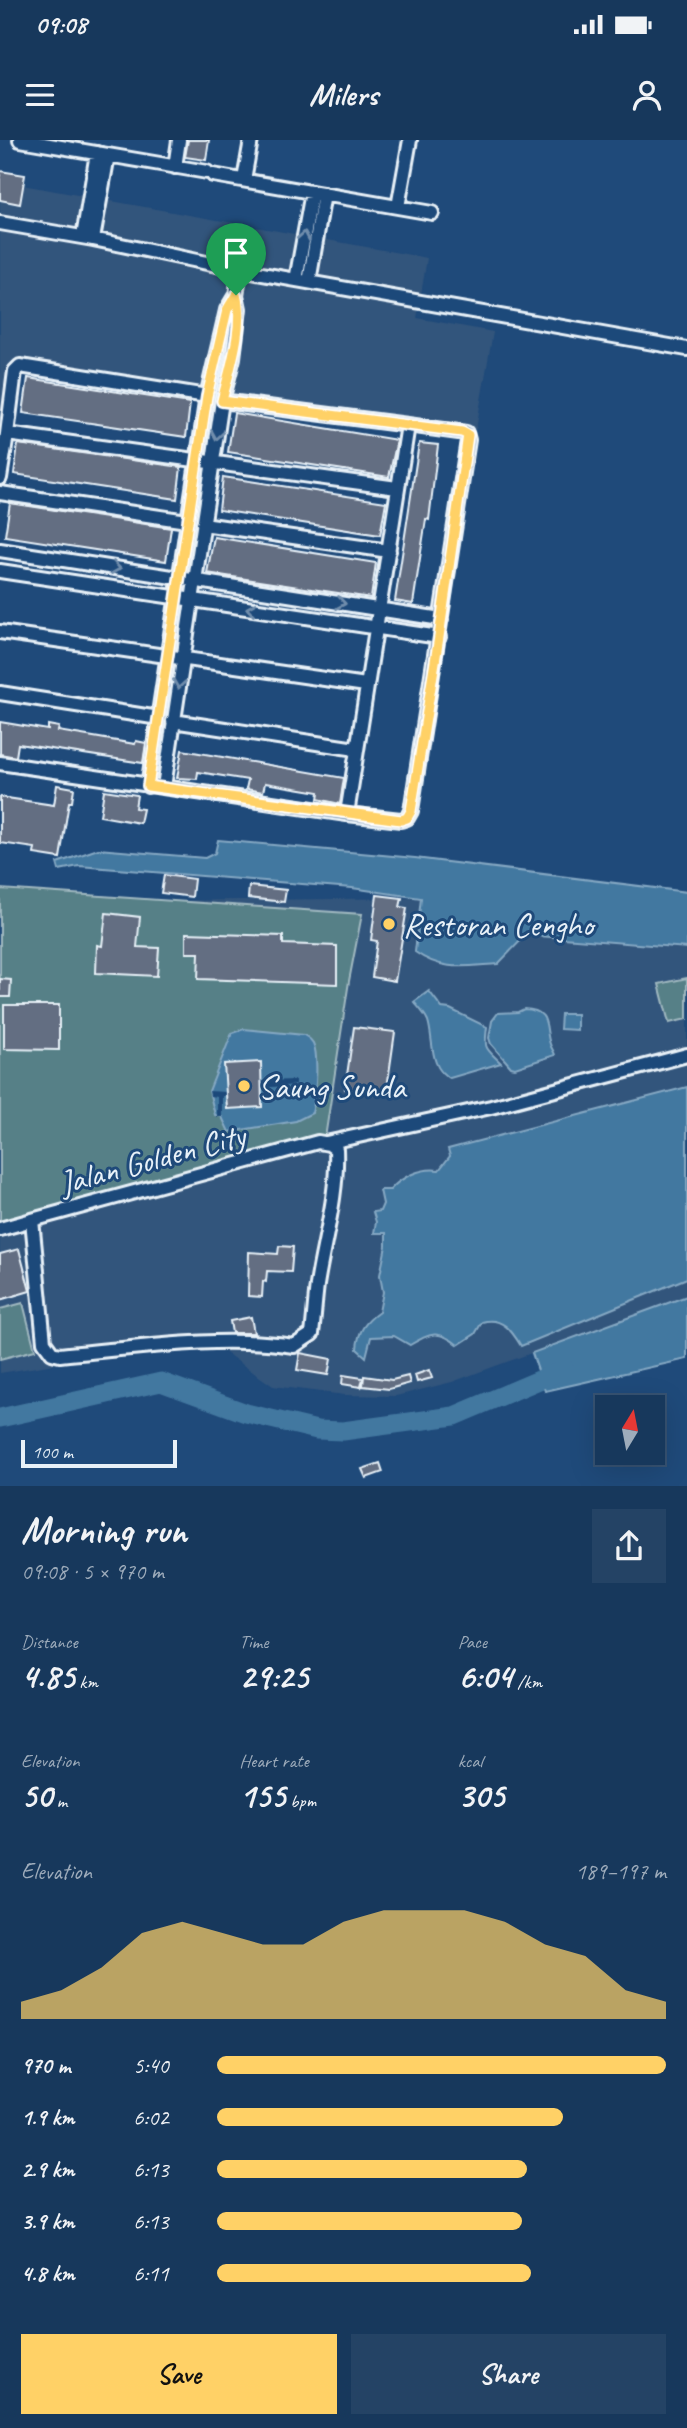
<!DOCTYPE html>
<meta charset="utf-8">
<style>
body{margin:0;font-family:Caveat,sans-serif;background:#244365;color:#f1f3f6;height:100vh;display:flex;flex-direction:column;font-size:26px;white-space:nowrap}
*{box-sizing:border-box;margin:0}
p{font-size:23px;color:#9eacbb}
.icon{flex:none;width:38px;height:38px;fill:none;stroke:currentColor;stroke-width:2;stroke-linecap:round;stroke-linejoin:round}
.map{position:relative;height:1346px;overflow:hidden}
.panel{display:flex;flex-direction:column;background:#17385c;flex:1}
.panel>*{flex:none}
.needle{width:46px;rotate:10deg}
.buttons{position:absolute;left:595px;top:1255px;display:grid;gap:14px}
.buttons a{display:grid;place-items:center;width:70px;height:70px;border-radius:0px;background:#17385c;box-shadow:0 7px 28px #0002,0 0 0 2px #365272;font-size:35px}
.scale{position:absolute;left:21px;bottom:18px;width:156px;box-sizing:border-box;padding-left:7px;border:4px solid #e8f1f8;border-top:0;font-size:19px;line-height:24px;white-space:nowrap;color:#e8f1f8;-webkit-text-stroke:5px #1f4a7a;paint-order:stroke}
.pin{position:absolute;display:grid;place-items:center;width:60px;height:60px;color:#fff;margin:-72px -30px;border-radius:50% 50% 50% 0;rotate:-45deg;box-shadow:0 0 7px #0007}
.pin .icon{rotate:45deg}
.round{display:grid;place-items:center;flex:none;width:74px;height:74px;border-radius:0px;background:#244365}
.summary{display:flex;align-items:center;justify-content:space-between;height:119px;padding:0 21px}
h1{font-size:38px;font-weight:700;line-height:52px}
.stats{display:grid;grid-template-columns:repeat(3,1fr);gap:10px;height:119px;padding:7px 21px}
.stats div{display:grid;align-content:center}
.stats b{font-size:35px;font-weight:700}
.stats small{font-size:19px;font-weight:400}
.stats p{font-size:19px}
.chart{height:196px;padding:14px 21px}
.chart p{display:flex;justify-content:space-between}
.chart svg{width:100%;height:126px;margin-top:7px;fill:#ffd166;opacity:.7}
.button{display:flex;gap:14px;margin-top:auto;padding:14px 21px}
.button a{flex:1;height:80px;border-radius:0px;background:#ffd166;color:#111;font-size:28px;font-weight:700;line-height:80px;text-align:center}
.button a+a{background:#244365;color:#f1f3f6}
ul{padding:0 21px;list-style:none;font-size:23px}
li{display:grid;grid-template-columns:112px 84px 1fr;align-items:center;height:52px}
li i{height:18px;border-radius:9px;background:#ffd166}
.status{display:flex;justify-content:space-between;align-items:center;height:49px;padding:0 35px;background:#17385c;direction:ltr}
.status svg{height:19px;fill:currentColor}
header{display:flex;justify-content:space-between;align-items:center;height:91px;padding:0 21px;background:#17385c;font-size:32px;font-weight:700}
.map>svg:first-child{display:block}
.built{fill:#33557c}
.green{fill:#578087;stroke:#a0b8c0;stroke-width:2}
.water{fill:#4378a0;stroke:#85a8c3;stroke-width:2}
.pier{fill:#1f4a7a}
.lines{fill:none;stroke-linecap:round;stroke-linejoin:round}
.river{stroke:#4378a0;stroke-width:19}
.building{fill:#636e82;stroke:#e8f1f8;stroke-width:2}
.minor-casing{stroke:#e8f1f8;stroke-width:18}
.minor{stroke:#1f4a7a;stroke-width:12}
.oneway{stroke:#6f8dac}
.route-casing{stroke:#fff;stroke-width:14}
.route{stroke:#ffd166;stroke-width:9}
.poi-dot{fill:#ffd166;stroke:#1f4a7a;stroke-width:2.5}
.labels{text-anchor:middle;stroke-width:6;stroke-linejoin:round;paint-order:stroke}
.poi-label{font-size:33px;fill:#e8f1f8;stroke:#1f4a7a;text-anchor:start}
.street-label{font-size:33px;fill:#e8f1f8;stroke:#1f4a7a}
</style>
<div class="status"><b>09:08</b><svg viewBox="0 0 49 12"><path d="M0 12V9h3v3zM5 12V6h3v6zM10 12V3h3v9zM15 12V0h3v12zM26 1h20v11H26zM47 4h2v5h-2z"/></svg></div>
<header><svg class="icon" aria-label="menu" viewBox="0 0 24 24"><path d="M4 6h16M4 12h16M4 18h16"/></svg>Milers<svg class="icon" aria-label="person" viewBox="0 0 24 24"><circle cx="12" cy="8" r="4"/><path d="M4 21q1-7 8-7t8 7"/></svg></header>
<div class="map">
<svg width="687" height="1347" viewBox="0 0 687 1347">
<rect width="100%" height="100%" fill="#1f4a7a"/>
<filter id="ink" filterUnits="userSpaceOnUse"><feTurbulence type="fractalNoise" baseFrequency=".0143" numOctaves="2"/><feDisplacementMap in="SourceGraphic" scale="14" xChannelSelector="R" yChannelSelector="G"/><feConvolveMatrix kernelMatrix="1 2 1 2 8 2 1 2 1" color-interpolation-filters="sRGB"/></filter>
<g filter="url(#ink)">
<path class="built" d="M0 41 427 118 417 178 493 192 476 289 14 222 0 306Z
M0 756 71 762 421 758 415 812 498 824 526 795 687 808V1156L452 1242 396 1256 345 1255 273 1246 209 1201 158 1207 0 1233Z"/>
<path class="green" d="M0 749 362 774 349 841 325 998 0 1086Z
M687 838V879L669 883 659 844Z
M23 1163 35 1210 0 1219V1169Z"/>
<path class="water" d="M218 700 415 718 687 752V808L526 795 498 824C466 826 443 832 415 812L421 758 352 748 79 726 59 730 57 723 98 709 205 718 215 713Z
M429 851 442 868 450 869 487 887C484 910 485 907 501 923L450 938C429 929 434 900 428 881 425 874 419 868 414 862Z
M524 869C552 870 544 888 550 904 551 908 554 911 555 915L515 928 511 927 491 904 489 898 492 881 498 873 518 872Z
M561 874H577V890L560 889Z
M244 889 304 895C308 898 310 898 313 903 319 915 316 959 312 973L296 981 229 992 222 977 215 975 209 951 232 893Z
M687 947V1138L521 1206C512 1191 502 1176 482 1182L475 1194 458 1205C438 1189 431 1193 410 1205L394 1196 371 1197 366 1217 357 1209C358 1191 365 1182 379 1172L383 1152 380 1135 386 1106V1093H374L376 1082 373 1072 380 1071 383 1064 380 1050H390C401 1037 422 1027 439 1030L450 1016 448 1009Z
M687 1156V1219L545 1251 532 1213Z"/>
<path class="pier" d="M261 922 262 941 295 940 296 945 261 948 262 967 227 969 226 956H222V977H217V957L210 956 209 951 226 952 239 944 225 945 224 924Z"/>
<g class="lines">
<path class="river" d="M0 1278 161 1242 246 1273 317 1290 343 1291 454 1276 565 1229"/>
</g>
<path class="building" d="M188 0H209L206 20 185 17Z
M0 31 25 35 20 64 0 60Z
M28 238 190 263 186 297 23 273Z
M234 273 397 300 389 337 228 312Z
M419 303 438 305 429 380 426 379 413 464 395 461Z
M18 304 181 327 177 359 14 334Z
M223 337 386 362 380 395 219 370Z
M10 363 171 388 166 421 5 396Z
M214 397 376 423 371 458 207 433Z
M0 582 48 590V585L59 587 58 591 135 604 136 601 146 603 143 623 18 604 16 617 0 614Z
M182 610 344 638 340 664 318 659 319 652 265 643 263 652 246 649 248 640 198 632 197 639 177 638Z
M57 645 74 648 72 662H69L60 718 34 714 35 708 0 703V657L54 665Z
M104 650 137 655 135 668 143 669 140 683 100 676Z
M164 735 194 739 192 757 161 753Z
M249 746 286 750 284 762 248 758Z
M377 755 402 758 400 767 407 768 395 841 372 837 377 801 371 800Z
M106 773 140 777 137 807 159 808 157 836 96 833 97 805 102 806Z
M186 793 283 796V804L337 806V844L198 839 199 813H186Z
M0 839 11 840 10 857H0Z
M4 865H59V910L4 909Z
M354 887 395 892 386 955 345 949Z
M261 922 262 967 227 969 224 924Z
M279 1106 293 1107 291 1132 267 1131 266 1142 263 1141 262 1157 248 1156 249 1112 278 1114Z
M19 1109 30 1151 0 1160V1114Z
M251 1177 254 1193H232L230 1181Z
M300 1213 331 1219 328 1235 297 1230Z
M429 1230 432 1238 417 1242 415 1235Z
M343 1235 363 1238 361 1247 342 1244Z
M364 1236 392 1240 408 1236 410 1243 389 1249 363 1246Z
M380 1323 383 1332 366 1338 362 1329Z"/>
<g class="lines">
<g class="minor-casing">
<path id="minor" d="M20 0 207 32
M175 27 179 0
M213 35 432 73
M244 40 251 0
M398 67 410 0
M0 83 93 99 240 130 687 209
M83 97 97 13
M93 99 108 15
M296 140 312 52
M309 142 324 54
M207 256 20 226 15 231 7 294 397 348
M222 261 408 285 347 674
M0 338 7 294
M0 353 187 381
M203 384 389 411
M0 410 441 479
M0 431 439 497
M0 492 366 545
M0 553 159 578
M173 581 356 609
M0 623 347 674 401 680 407 678 411 671 468 300 466 293 408 285
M148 646 207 256 227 170 236 155
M164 647 222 261 233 218 239 169 236 155 240 130
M326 1003 491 967 687 915
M0 1089 32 1080 318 1002 329 1004 336 1009C338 1055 324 1100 317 1145 315 1161 314 1178 312 1194L294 1206C216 1195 138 1208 60 1215L52 1213 44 1202 32 1080"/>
</g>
<use href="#minor" class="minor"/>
</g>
<defs><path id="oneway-chevron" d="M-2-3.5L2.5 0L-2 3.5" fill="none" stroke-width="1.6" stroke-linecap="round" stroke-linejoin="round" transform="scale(1.75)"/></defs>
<g class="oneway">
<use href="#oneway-chevron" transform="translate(304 96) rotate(-80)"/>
<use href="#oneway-chevron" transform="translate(217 295) rotate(99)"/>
<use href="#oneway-chevron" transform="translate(116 428) rotate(9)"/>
<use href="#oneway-chevron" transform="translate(341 463) rotate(9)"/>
<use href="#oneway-chevron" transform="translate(251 469) rotate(-171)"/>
<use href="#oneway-chevron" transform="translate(179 544) rotate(98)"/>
</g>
</g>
<g class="lines" filter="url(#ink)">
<g class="route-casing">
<path id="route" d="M236 155C245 185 229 231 222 261L462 292 468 295 439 497 411 671 407 678 401 680 148 646 207 256 227 170Z"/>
</g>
<use href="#route" class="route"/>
</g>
<g class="poi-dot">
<circle cx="389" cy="784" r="7"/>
<circle cx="244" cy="946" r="7"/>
</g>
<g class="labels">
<g class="poi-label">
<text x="403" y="796">Restoran Cengho</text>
<text x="258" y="958">Saung Sunda</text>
</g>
<g class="street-label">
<text transform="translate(152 1018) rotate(-15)" y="12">Jalan Golden City</text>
</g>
</g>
</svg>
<div class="buttons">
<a><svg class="needle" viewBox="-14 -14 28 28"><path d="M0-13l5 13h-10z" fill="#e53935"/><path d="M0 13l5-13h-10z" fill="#9eacbb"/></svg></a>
</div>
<div class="scale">100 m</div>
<div class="pin" style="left:236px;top:155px;background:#1e9e55"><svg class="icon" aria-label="arrive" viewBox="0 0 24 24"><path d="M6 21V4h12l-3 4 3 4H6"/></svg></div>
</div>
<section class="panel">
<div class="summary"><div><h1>Morning run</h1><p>09:08 · 5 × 970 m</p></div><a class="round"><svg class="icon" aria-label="share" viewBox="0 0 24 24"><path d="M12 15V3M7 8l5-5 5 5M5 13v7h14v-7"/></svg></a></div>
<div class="stats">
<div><p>Distance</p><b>4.85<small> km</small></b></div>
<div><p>Time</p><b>29:25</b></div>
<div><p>Pace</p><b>6:04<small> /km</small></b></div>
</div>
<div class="stats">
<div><p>Elevation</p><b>50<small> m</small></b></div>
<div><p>Heart rate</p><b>155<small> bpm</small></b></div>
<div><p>kcal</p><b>305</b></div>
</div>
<div class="chart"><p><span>Elevation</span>189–197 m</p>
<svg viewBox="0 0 160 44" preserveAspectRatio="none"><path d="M0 44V38L10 34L20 26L30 14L40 10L50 14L60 18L70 18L80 10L90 6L100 6L110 6L120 10L130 18L140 22L150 34L160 38V44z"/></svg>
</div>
<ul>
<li><b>970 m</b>5:40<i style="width:100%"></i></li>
<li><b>1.9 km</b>6:02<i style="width:77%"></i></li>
<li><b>2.9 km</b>6:13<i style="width:69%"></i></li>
<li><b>3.9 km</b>6:13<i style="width:68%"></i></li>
<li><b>4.8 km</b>6:11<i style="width:70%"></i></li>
</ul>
<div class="button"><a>Save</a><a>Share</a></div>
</section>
